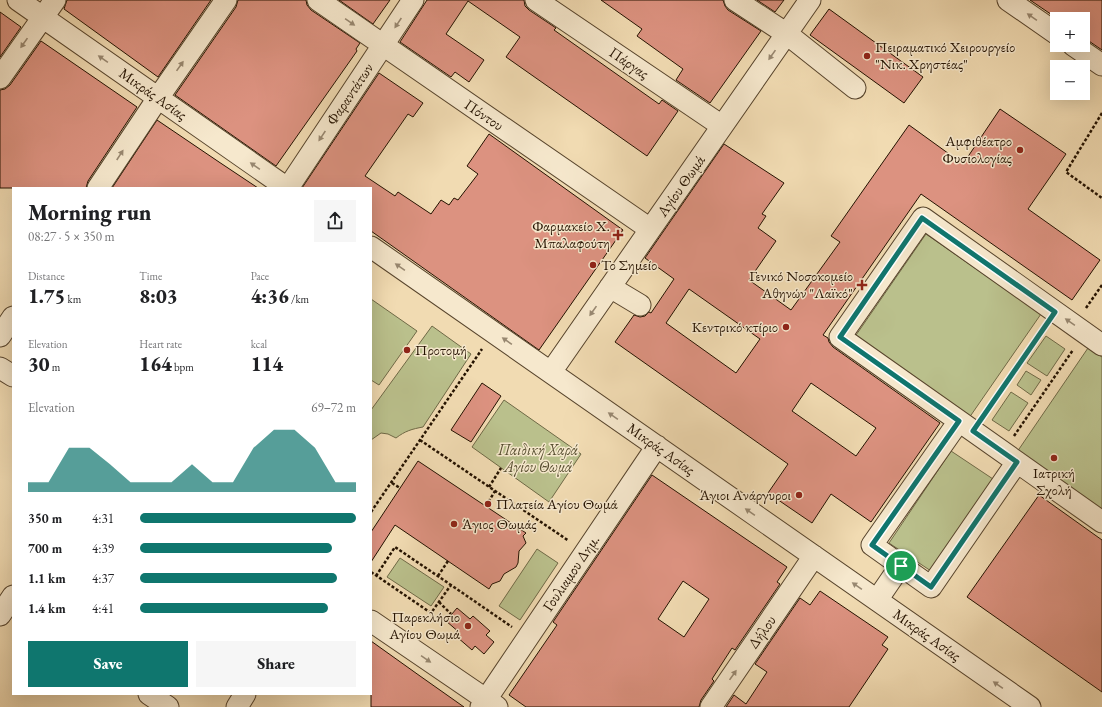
<!DOCTYPE html>
<meta charset="utf-8">
<style>
body{margin:0;font-family:"EB Garamond",serif;background:#f6f6f6;color:#202124;height:100vh;display:flex;flex-direction:column;font-size:15px;white-space:nowrap}
*{box-sizing:border-box;margin:0}
p{font-size:13px;color:#757577}
.icon{flex:none;width:22px;height:22px;fill:none;stroke:currentColor;stroke-width:2;stroke-linecap:round;stroke-linejoin:round}
.map{position:relative;flex:1;overflow:hidden}
.panel{position:absolute;left:12px;top:187px;width:360px;height:508px;display:flex;flex-direction:column;background:#fff;border-radius:0px;box-shadow:0 4px 16px #0002}
.panel>*{flex:none}
.tools{position:absolute;left:1050px;top:12px;display:grid;gap:8px}
.tools a{display:grid;place-items:center;width:40px;height:40px;border-radius:0px;background:#fff;box-shadow:0 4px 16px #0002;font-size:20px}
.pin{position:absolute;display:grid;place-items:center;width:34px;height:34px;color:#fff;margin:-17px;border:2px solid #fff;border-radius:50%;box-shadow:0 1px 4px #0007}
.round{display:grid;place-items:center;flex:none;width:42px;height:42px;border-radius:0px;background:#f6f6f6}
.head{display:flex;align-items:center;justify-content:space-between;height:68px;padding:0 16px}
h1{font-size:22px;font-weight:800;line-height:30px}
.stats{display:grid;grid-template-columns:repeat(3,1fr);gap:6px;height:68px;padding:4px 16px}
.stats div{display:grid;align-content:center}
.stats b{font-size:20px;font-weight:800}
.stats small{font-size:11px;font-weight:400}
.stats p{font-size:11px}
.chart{height:112px;padding:8px 16px}
.chart p{display:flex;justify-content:space-between}
.chart svg{width:100%;height:72px;margin-top:4px;fill:#0f766e;opacity:.7}
.action{display:flex;gap:8px;margin-top:auto;padding:8px 16px}
.action a{flex:1;height:46px;border-radius:0px;background:#0f766e;color:#fff;font-size:16px;font-weight:800;line-height:46px;text-align:center}
.action a+a{background:#f6f6f6;color:#202124}
ul{padding:0 16px;list-style:none;font-size:13px}
li{display:grid;grid-template-columns:64px 48px 1fr;align-items:center;height:30px}
li i{height:10px;border-radius:5px;background:#0f766e}
.map>svg:first-child{display:block}
.green{fill:#bac08c;stroke:#6f6946}
.building{fill:#dc9280;stroke:#241200;fill-rule:evenodd}
.lines{fill:none;stroke-linecap:round;stroke-linejoin:round}
.minor-casing{stroke:#57442c;stroke-width:23}
.path{stroke:#241200;stroke-width:2.5;stroke-dasharray:3 2;stroke-linecap:butt}
.minor{stroke:#f6e8cd;stroke-width:21}
.oneway{fill:#988871}
.route-casing{stroke:#fff;stroke-width:8}
.route{stroke:#0f766e;stroke-width:5}
.poi-dot{fill:#8f2418;stroke:#f6e8cd;stroke-width:1.5}
.labels{text-anchor:middle;stroke-width:3;stroke-linejoin:round;paint-order:stroke}
.poi-label{font-size:15px;fill:#241200;stroke:#f6e8cd;text-anchor:end}
.street-label{font-size:15px;fill:#241200;stroke:#f6e8cd}
.park-label{font-size:15px;font-style:italic;fill:#584f31;stroke:#f6e8cd}
</style>
<div class="map">
<svg width="1102" height="707" viewBox="0 0 1102 707">
<rect width="100%" height="100%" fill="#f1dbb2"/>
<filter id="stains"><feTurbulence type="fractalNoise" baseFrequency=".005" numOctaves="4"/><feColorMatrix values="0 0 0 0 .2 0 0 0 0 .09 0 0 0 0 .02 0 0 0 .5 -.17"/></filter>
<radialGradient id="worn" r=".72"><stop offset=".6" stop-color="#630" stop-opacity="0"/><stop offset="1" stop-color="#630" stop-opacity=".3"/></radialGradient>
<path class="green" d="M926 234 1041 314 969 418 854 338Z
M371 299 417 331 379 385 371 380Z
M432 326 471 354 423 427C412 429 405 431 396 438L388 434 381 433 371 440V410Z
M1046 336 1065 349 1047 376 1027 363Z
M1088 348 1102 357V511L1017 452Z
M1026 371 1041 380 1031 395 1017 385Z
M1011 392 1028 403 1009 431 992 420Z
M504 400 581 454 549 502 472 447Z
M951 451 993 479 931 571 889 543Z
M537 549 558 563 520 620 499 606Z
M400 558 444 587 431 606 387 577Z"/>
<path class="building" d="M67 0H211L158 77 64 9Z
M238 0H306L307 5 311 10 360 43 356 49 357 51 276 166 175 95 236 7Z
M339 0H390L373 24Z
M427 0H524L525 6 529 10 556 28 554 30 659 104 662 100 678 111 647 156 506 57 520 37 468 1 446 34 484 60 469 82 455 72 451 77 400 42Z
M601 0H723L725 6 728 10 761 31 710 103 676 80 683 69 637 36 642 29Z
M757 0H784L775 12Z
M1030 0H1102V50L1083 37V19H1058Z
M829 9 923 77 904 103 810 35Z
M0 12 21 27 0 57Z
M41 41 137 107 88 181 86 188H0V90L5 89 10 85Z
M379 73 423 103 413 117 408 114 365 176 395 196 398 192 431 214 441 200 449 205 454 198 458 200 478 174 467 166 489 134 623 230 539 350 371 231V188H302Z
M1000 109 1066 154 1028 209 1100 260 1072 300 921 194 823 335 828 338 829 342 833 347 940 423 871 522 831 494 812 523 768 493 788 464 615 342 634 315 640 317 645 316 649 312 651 313 674 279 645 258 724 144 784 183 762 214 766 216 758 228 776 241 749 280 791 310 840 242 831 236 909 125 963 164ZM689 289 760 339 736 373 666 323ZM811 383 876 428 856 456 792 411Z
M157 120 219 162 258 188H112Z
M482 383 501 396 471 442 451 430Z
M418 461 526 533 523 536 526 543 519 551 518 563 516 567 504 574 500 581 492 584 489 589 395 525 371 562V532Z
M652 475 787 567 777 582 780 584 735 650 732 648 712 679 714 681 701 700 699 707H526L509 695 557 625 553 622ZM683 581 709 599 684 637 658 619Z
M1039 495 1102 540V692L967 597Z
M820 591 888 637 882 645 888 649 849 707H726L734 695 746 704 767 672 755 664 800 598 810 605Z
M457 608 470 619 473 616 490 631 486 635 494 642 484 654 475 646 472 650 457 637 460 633 446 621Z
M371 641 420 676 464 707H371Z"/>
<g class="lines">
<g class="minor-casing">
<path id="minor" d="M18 0 287 188
M318 0 650 229
M536 0 722 126
M735 0 787 34 855 88
M1008 0 1057 34
M1073 45 1102 65
M0 78 55 0
M98 188 158 98 226 0
M288 188 413 0
M371 247 1030 707
M610 287 640 305
M0 336 13 317
M1102 345 923 218 840 337 1102 522
M0 368 13 376
M551 372 810 0
M959 421 872 545 931 587 1017 462
M877 600 901 565
M0 615 13 596
M371 621 497 707
M149 694 168 707
M237 707 245 694
M481 707 657 446
M711 707 814 556"/>
</g>
<path class="path" d="M1102 113 1066 172 1102 198
M1086 308 1102 285
M984 415 1043 328
M1014 436 1073 350
M420 440 569 541
M392 483 400 488
M489 487 501 468
M486 506 495 491
M371 512 482 349
M371 572 431 613 451 585 512 627
M376 576 395 547 451 585
M438 576 448 561
M439 602 451 614"/>
<use href="#minor" class="minor"/>
</g>
<defs><path id="oneway-solid" d="M-6-.8H1V-3.2L6.5 0L1 3.2V.8H-6Z"/></defs>
<g class="oneway">
<use href="#oneway-solid" transform="translate(1032 17) rotate(-145)"/>
<use href="#oneway-solid" transform="translate(350 22) rotate(35)"/>
<use href="#oneway-solid" transform="translate(398 23) rotate(124)"/>
<use href="#oneway-solid" transform="translate(24 43) rotate(125)"/>
<use href="#oneway-solid" transform="translate(772 55) rotate(125)"/>
<use href="#oneway-solid" transform="translate(103 59) rotate(-145)"/>
<use href="#oneway-solid" transform="translate(180 66) rotate(-55)"/>
<use href="#oneway-solid" transform="translate(322 136) rotate(124)"/>
<use href="#oneway-solid" transform="translate(120 155) rotate(-57)"/>
<use href="#oneway-solid" transform="translate(255 166) rotate(-145)"/>
<use href="#oneway-solid" transform="translate(400 267) rotate(-145)"/>
<use href="#oneway-solid" transform="translate(593 311) rotate(125)"/>
<use href="#oneway-solid" transform="translate(1070 322) rotate(-145)"/>
<use href="#oneway-solid" transform="translate(507 341) rotate(-145)"/>
<use href="#oneway-solid" transform="translate(613 416) rotate(-145)"/>
<use href="#oneway-solid" transform="translate(750 512) rotate(-145)"/>
<use href="#oneway-solid" transform="translate(857 586) rotate(-145)"/>
<use href="#oneway-solid" transform="translate(426 659) rotate(34)"/>
<use href="#oneway-solid" transform="translate(733 675) rotate(-55)"/>
<use href="#oneway-solid" transform="translate(998 685) rotate(-145)"/>
</g>
<g class="lines">
<g class="route-casing">
<path id="route" d="M922 218 1055 312 973 431 1017 462 931 587 872 545 959 421 840 337Z"/>
</g>
<use href="#route" class="route"/>
</g>
<g class="poi-dot">
<circle cx="867" cy="56" r="4"/>
<circle cx="1020" cy="150" r="4"/>
<path d="M616 229h4v4h4v4h-4v4h-4v-4h-4v-4h4z"/>
<circle cx="593" cy="265" r="4"/>
<path d="M860 279h4v4h4v4h-4v4h-4v-4h-4v-4h4z"/>
<circle cx="786" cy="327" r="4"/>
<circle cx="407" cy="350" r="4"/>
<circle cx="1054" cy="458" r="4"/>
<circle cx="799" cy="495" r="4"/>
<circle cx="488" cy="504" r="4"/>
<circle cx="454" cy="524" r="4"/>
<circle cx="468" cy="626" r="4"/>
</g>
<g class="labels">
<g class="poi-label">
<text x="875" y="52" text-anchor="start">Πειραματικό Χειρουργείο<tspan x="875" dy="17">"Νικ. Χρηστέας"</tspan></text>
<text x="1012" y="146">Αμφιθέατρο<tspan x="1012" dy="17">Φυσιολογίας</tspan></text>
<text x="610" y="231">Φαρμακείο Χ.<tspan x="610" dy="17">Μπαλαφούτη</tspan></text>
<text x="601" y="270" text-anchor="start">Το Σημείο</text>
<text x="853" y="281">Γενικό Νοσοκομείο<tspan x="853" dy="17">Αθηνών "Λαϊκό"</tspan></text>
<text x="778" y="332">Κεντρικό κτίριο</text>
<text x="415" y="355" text-anchor="start">Προτομή</text>
<text x="1054" y="478" text-anchor="middle">Ιατρική<tspan x="1054" dy="17">Σχολή</tspan></text>
<text x="791" y="500">Άγιοι Ανάργυροι</text>
<text x="496" y="509" text-anchor="start">Πλατεία Αγίου Θωμά</text>
<text x="462" y="529" text-anchor="start">Άγιος Θωμάς</text>
<text x="460" y="622">Παρεκλήσιο<tspan x="460" dy="17">Αγίου Θωμά</tspan></text>
</g>
<g class="street-label">
<text transform="translate(629 63) rotate(34)" y="5">Πάργας</text>
<text transform="translate(153 94) rotate(35)" y="5">Μικράς Ασίας</text>
<text transform="translate(350 94) rotate(-56)" y="5">Φαραντάτων</text>
<text transform="translate(484 115) rotate(34)" y="5">Πόντου</text>
<text transform="translate(681 186) rotate(-55)" y="5">Αγίου Θωμά</text>
<text transform="translate(661 449) rotate(35)" y="5">Μικράς Ασίας</text>
<text transform="translate(571 573) rotate(-56)" y="5">Γουλιαμου Δημ.</text>
<text transform="translate(762 632) rotate(-55)" y="5">Δήλου</text>
<text transform="translate(927 635) rotate(35)" y="5">Μικράς Ασίας</text>
</g>
<g class="park-label">
<text x="538" y="455">Παιδική Χαρά<tspan x="538" dy="17">Αγίου Θωμά</tspan></text>
</g>
</g>
<rect width="100%" height="100%" filter="url(#stains)"/>
<rect width="100%" height="100%" fill="url(#worn)"/>
</svg>
<div class="tools">
<a>+</a>
<a>−</a>
</div>
<div class="pin" style="left:901px;top:566px;background:#1e9e55"><svg class="icon" aria-label="arrive" viewBox="0 0 24 24"><path d="M6 21V4h12l-3 4 3 4H6"/></svg></div>
<section class="panel">
<div class="head"><div><h1>Morning run</h1><p>08:27 · 5 × 350 m</p></div><a class="round"><svg class="icon" aria-label="share" viewBox="0 0 24 24"><path d="M12 15V3M7 8l5-5 5 5M5 13v7h14v-7"/></svg></a></div>
<div class="stats">
<div><p>Distance</p><b>1.75<small> km</small></b></div>
<div><p>Time</p><b>8:03</b></div>
<div><p>Pace</p><b>4:36<small> /km</small></b></div>
</div>
<div class="stats">
<div><p>Elevation</p><b>30<small> m</small></b></div>
<div><p>Heart rate</p><b>164<small> bpm</small></b></div>
<div><p>kcal</p><b>114</b></div>
</div>
<div class="chart"><p><span>Elevation</span>69–72 m</p>
<svg viewBox="0 0 160 44" preserveAspectRatio="none"><path d="M0 44V38L10 38L20 17L30 17L40 27L50 38L60 38L70 38L80 27L90 38L100 38L110 17L120 6L130 6L140 17L150 38L160 38V44z"/></svg>
</div>
<ul>
<li><b>350 m</b>4:31<i style="width:100%"></i></li>
<li><b>700 m</b>4:39<i style="width:89%"></i></li>
<li><b>1.1 km</b>4:37<i style="width:91%"></i></li>
<li><b>1.4 km</b>4:41<i style="width:87%"></i></li>
</ul>
<div class="action"><a>Save</a><a>Share</a></div>
</section>
</div>
